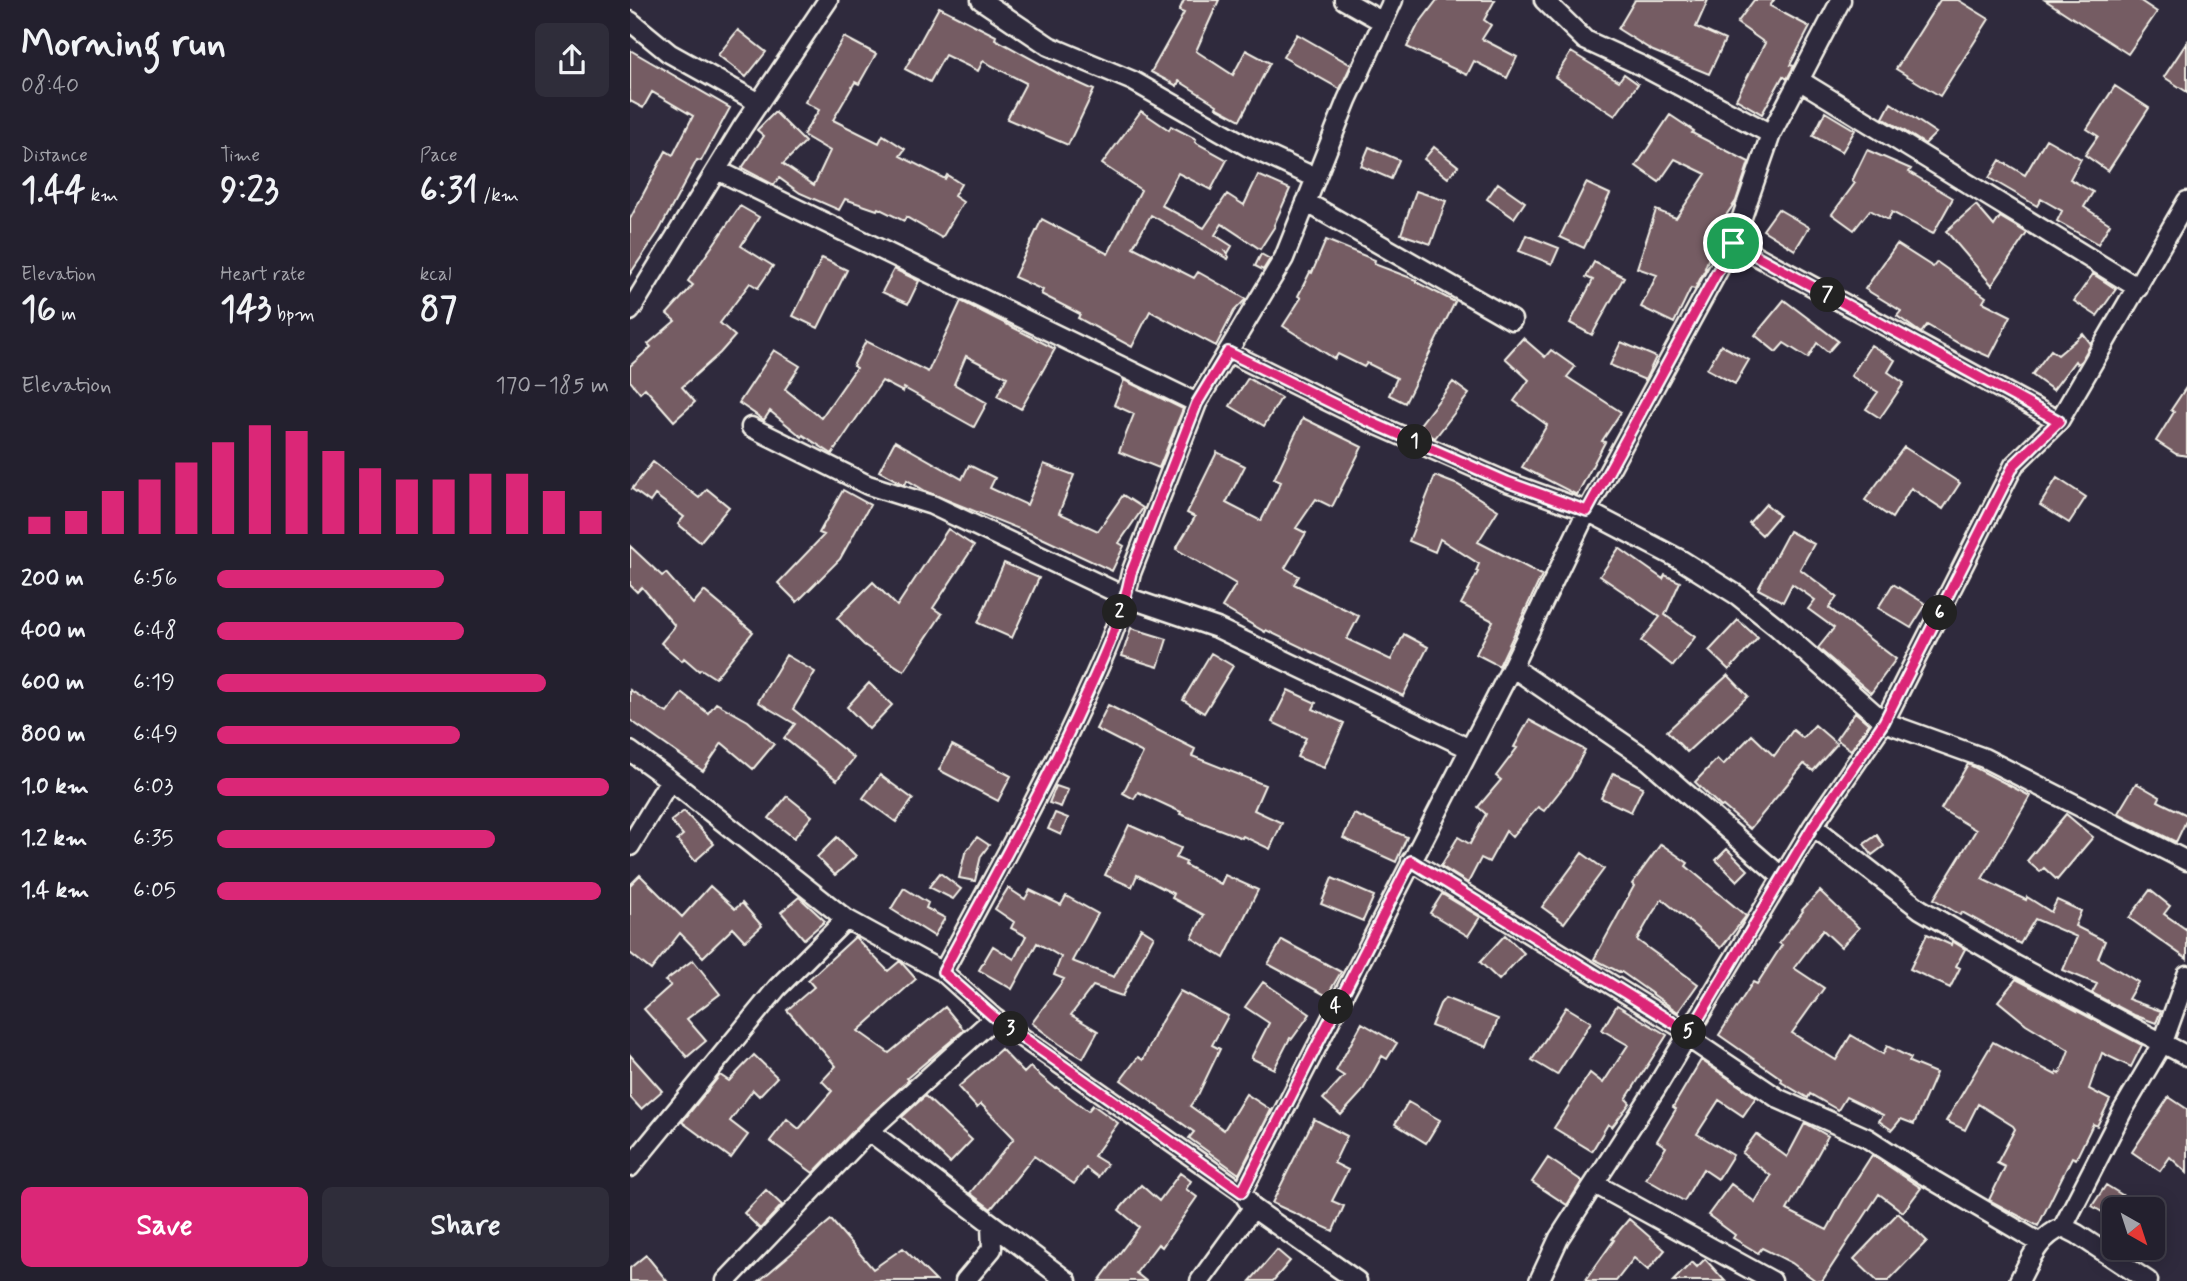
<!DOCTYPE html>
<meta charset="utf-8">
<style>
body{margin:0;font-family:Mynerve,sans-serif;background:#2f2d3a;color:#f1f3f6;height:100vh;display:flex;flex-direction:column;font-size:26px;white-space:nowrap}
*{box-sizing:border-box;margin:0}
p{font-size:23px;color:#a3a3aa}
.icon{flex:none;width:38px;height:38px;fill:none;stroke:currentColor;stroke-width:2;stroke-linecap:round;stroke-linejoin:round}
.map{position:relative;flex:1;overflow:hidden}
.sheet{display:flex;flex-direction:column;background:#23202e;width:630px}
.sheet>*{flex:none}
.needle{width:46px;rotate:141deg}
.tools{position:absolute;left:1472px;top:1197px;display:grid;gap:14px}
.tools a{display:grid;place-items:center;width:63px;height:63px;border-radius:10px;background:#23202e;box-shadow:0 4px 18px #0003,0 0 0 2px #403e4a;font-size:35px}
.pin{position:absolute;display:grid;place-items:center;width:60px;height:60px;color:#fff;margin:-30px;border:4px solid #fff;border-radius:50%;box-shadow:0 2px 7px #0007}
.km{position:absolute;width:35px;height:35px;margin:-18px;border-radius:50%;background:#222;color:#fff;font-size:19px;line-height:35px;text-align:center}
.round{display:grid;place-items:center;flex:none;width:74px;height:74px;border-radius:10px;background:#2f2d3a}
.overview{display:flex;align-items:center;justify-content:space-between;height:119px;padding:0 21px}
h1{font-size:38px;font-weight:700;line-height:52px}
.metrics{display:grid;grid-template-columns:repeat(3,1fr);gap:10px;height:119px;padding:7px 21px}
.metrics div{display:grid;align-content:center}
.metrics b{font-size:35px;font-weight:700}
.metrics small{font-size:19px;font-weight:400}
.metrics p{font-size:19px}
.chart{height:196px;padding:14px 21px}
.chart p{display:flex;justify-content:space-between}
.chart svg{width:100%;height:126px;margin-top:7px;stroke:#db2777;stroke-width:6}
.button{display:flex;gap:14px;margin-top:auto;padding:14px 21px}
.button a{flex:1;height:80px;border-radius:10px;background:#db2777;color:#fff;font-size:28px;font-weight:700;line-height:80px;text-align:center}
.button a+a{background:#2f2d3a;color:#f1f3f6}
ul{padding:0 21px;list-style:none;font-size:23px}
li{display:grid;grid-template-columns:112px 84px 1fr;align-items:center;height:52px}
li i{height:18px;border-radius:9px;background:#db2777}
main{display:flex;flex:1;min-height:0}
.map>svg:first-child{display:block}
.building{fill:#745c63;stroke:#f4f1e8;stroke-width:2}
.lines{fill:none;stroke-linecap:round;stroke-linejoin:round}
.minor-casing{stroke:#f4f1e8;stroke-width:23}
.minor{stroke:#2f2a3d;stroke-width:18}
.route-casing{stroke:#fff;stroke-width:14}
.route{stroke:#db2777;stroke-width:9}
</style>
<main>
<section class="sheet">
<div class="overview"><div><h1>Morning run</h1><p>08:40</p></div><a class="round"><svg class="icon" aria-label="share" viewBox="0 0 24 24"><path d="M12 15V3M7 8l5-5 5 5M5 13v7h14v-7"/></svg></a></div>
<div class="metrics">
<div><p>Distance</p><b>1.44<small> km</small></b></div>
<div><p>Time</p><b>9:23</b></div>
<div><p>Pace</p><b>6:31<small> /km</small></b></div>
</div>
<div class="metrics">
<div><p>Elevation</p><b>16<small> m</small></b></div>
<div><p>Heart rate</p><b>143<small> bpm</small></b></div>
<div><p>kcal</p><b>87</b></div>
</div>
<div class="chart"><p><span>Elevation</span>170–185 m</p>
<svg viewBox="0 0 160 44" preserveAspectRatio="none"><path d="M5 44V38M15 44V36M25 44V29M35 44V25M45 44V19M55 44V12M65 44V6M75 44V8M85 44V15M95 44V21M105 44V25M115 44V25M125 44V23M135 44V23M145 44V29M155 44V36"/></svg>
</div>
<ul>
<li><b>200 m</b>6:56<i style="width:58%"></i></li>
<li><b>400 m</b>6:48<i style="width:63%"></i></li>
<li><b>600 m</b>6:19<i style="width:84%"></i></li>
<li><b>800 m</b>6:49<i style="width:62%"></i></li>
<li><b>1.0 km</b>6:03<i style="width:100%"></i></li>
<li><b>1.2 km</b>6:35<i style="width:71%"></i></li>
<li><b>1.4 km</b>6:05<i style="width:98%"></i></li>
</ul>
<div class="button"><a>Save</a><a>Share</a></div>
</section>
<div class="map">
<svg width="1557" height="1281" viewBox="0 0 1557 1281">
<rect width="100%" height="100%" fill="#2f2a3d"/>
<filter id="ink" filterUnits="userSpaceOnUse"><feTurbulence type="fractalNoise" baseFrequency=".0143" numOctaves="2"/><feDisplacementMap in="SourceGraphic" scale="14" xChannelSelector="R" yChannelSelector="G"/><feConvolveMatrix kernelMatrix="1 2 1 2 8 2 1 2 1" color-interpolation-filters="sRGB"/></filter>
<g filter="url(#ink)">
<path class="building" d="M554 0H589L566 51 603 75 616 50 640 63 610 120 586 107 587 105 549 81 547 86 521 72 554 13 549 11Z
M807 0H865L854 20 861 25 852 39 887 57 877 78 844 61 837 75 777 47 788 25Z
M1005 0H1078L1066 27 1095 40 1079 74 1023 51 988 29Z
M1124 0H1144L1140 6 1180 27 1160 65 1164 66 1157 79 1153 76 1132 114 1106 99 1135 43 1107 23Z
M1310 0H1328L1359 19 1310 96 1266 69Z
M1415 0H1509L1527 12 1498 54Z
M309 7 366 36 365 39 431 75 464 90 438 145 377 119 396 83 353 61 348 71 315 55 300 82 275 69Z
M108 30 136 52 116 77 88 55Z
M667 34 721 65 710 89 653 57Z
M214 37 246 54 229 84 225 82 203 120 249 143 253 135 275 149 270 156 315 179 317 175 331 184 324 196 333 202 312 238 276 217 274 221 248 208 247 210 215 199 209 210 170 193 149 178 144 185 112 168 134 136 127 130 145 112 175 142 153 164 184 185 200 151 173 135 189 110 175 102Z
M1557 42V92L1534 77Z
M0 50 100 108 71 161 67 160 29 231 0 274V219L36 151 43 155 63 116 22 92 13 108 0 101Z
M941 52 989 81 994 74 1008 84 985 116 925 77Z
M1485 86 1519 108 1478 171 1455 155 1468 136 1457 129Z
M1261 103 1306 133 1295 144 1273 130 1253 118Z
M511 111 539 130 541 126 566 139 565 142 597 160 581 190 548 173 531 205 574 228 597 194 614 205 628 175 660 189 644 225 645 226 630 249 592 224 585 235 602 246 598 253 596 252 599 257 598 259 521 215 503 247 564 278 568 272 616 299 604 311 586 346 520 311 502 347 448 318 450 314 411 294 413 290 384 277 412 219 478 254 511 190 472 164Z
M1195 112 1225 130 1212 152 1183 136Z
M1040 115 1064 131 1062 133 1119 162 1106 201 1092 221 1075 268H1076L1065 289 1061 288 1044 323 1011 307 1027 275 1007 268 1026 210 1046 218 1076 174 1045 159 1029 182 1006 166Z
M1416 139 1451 159 1440 179 1463 192 1454 207 1480 224 1468 244 1427 221 1432 211 1411 199 1407 206 1359 178 1370 160 1395 175Z
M739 147 769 160 761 179 731 166Z
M804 147 828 166 818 178 794 159Z
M1237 150 1281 169 1279 172 1323 198 1303 234 1262 212 1258 220 1240 210 1224 230 1202 214 1225 183 1222 181Z
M868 183 895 202 884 218 857 199Z
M956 183 980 194 954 248 930 237Z
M786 191 816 201 801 244 771 234Z
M1346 205 1364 226 1370 217 1397 233 1362 285 1316 231Z
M110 206 129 217 111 246 143 266 128 288 120 283 90 323 105 336 90 353 52 387 65 402 44 421 15 388 10 393 0 381V366L21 347 18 344 45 321 37 314 63 285 58 281Z
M1148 209 1179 227 1165 250 1133 230Z
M896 235 929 248 922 264 889 251Z
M696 240 745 260 744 264 786 280V282L825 302 775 403 759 395 767 378 737 363 734 367 708 354 705 359 653 326 671 298 668 296 680 272 682 273Z
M1267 244 1303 267 1307 262 1356 297 1353 302 1381 316 1360 357 1328 343 1297 325 1291 333 1267 316 1271 311 1235 289Z
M631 254 640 259 633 270 625 266Z
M192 258 217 270 188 328 163 316Z
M964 262 994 277 962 335 940 323 963 280 956 277Z
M264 269 289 281 278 304 252 292Z
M1463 274 1486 289 1467 316 1444 301Z
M1154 300 1208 341 1198 352 1187 343 1178 358 1154 343 1146 352 1125 335Z
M331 301 425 349 391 409 367 396 377 377 336 356 324 384 357 403 344 427 274 388 273 392 252 381 202 454 173 435 172 437 140 411 134 420 109 403 144 350 170 366 155 389 191 418 226 368 223 366 236 341 298 372Z
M1453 334 1461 344 1451 361 1447 364 1445 361 1423 390 1402 375 1421 350 1428 355Z
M893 338 915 357 921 350 945 367 937 377 991 412 972 441 975 442 947 495 892 467 917 425 884 401 899 380 875 358Z
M991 342 1026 357 1015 380 980 365Z
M1091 345 1119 360 1105 384 1077 369Z
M1241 345 1265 360 1258 372 1274 383 1250 418 1236 409 1248 392 1221 376Z
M618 378 651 398 634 426 600 406Z
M494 380 553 409 529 468 489 452 504 414 484 405Z
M823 382 839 394 805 438 788 427Z
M1557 386V456L1546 454 1526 441 1544 412 1541 410Z
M673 418 732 447 702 507 686 499 666 528 676 533 655 568 669 576 664 584 729 616 717 639 761 660 774 634 798 647 773 696 636 630 635 632 592 607 606 584 546 549 565 517 557 513 587 452 615 466 596 503 631 521 651 482 644 479Z
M265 441 332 479 339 465 365 478 360 488 397 505 414 464 444 475 429 513 468 531 493 495 513 508 489 543 494 546 482 571 414 539 297 492 277 480 275 485 249 471Z
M1274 447 1330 483 1313 509 1281 488 1262 518 1235 500Z
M23 462 69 498 77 489 99 507 70 542 48 524 54 517 25 495 20 502 2 489Z
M805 476 828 485 868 510 848 542 912 575 869 666 846 654 863 621 831 604 848 572 846 571 849 564 810 539 805 552 779 541Z
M1427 478 1456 497 1439 523 1410 505Z
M213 490 240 505 210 559 167 602 148 583 194 535 189 533Z
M1136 504 1149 515 1132 535 1119 523Z
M318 529 344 546 303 608 312 614 274 671 234 645 207 618 243 582 267 606Z
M1159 531 1184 544 1170 569 1207 597 1199 608 1266 659 1241 693 1188 648 1204 628 1178 609 1185 600 1162 584 1153 602 1128 589Z
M0 546 32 576 36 573 63 604 74 591 123 632 85 678 71 669 69 671 54 658 52 661 31 643 45 626 12 587 7 592 0 585Z
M989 548 1033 579 1035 575 1050 582 1035 615 1065 637 1043 666 1011 641 1030 617 970 576Z
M374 563 409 578 382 638 348 623Z
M1263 584 1296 604 1281 628 1248 608Z
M1108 620 1128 638 1099 670 1079 651Z
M501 628 537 639 528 667 492 656Z
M581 653 603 666 574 713 553 700Z
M156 655 185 672 163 709 224 758 207 780 154 738 165 724 128 702Z
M1098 675 1118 696 1057 752 1037 731Z
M239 683 262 705 239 729 217 707Z
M0 690 37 713 52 693 78 713 86 703 118 721 144 744 123 769 92 743 73 771 0 720Z
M658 690 686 703 683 709 714 723 694 768 667 757 676 738 642 722Z
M478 705 565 749 562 756 635 785 624 810 652 823 640 849 613 836 612 838 550 814 551 812 508 792 504 799 493 793 513 753 466 729Z
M1225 712 1239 724 1221 750 1206 739Z
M899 720 955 750 941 777 914 811 908 807 882 837 876 831 859 862 851 858 838 883 811 866 828 837 840 844 856 814 848 807 871 780 866 776 887 748 884 747Z
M1185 725 1207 744 1183 771 1174 764 1120 829 1093 806 1091 807 1065 782 1087 759 1093 765 1122 735 1144 756 1163 730 1173 738Z
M322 745 381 776 368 801 309 770Z
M1338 764 1400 796 1352 879 1396 900 1397 897 1421 912 1427 900 1451 911 1445 926 1475 941 1468 958 1508 982 1498 999 1531 1011 1526 1023 1504 1015 1462 993 1467 984 1433 970 1447 937 1405 919 1390 944 1332 912 1330 915 1304 899 1346 830 1311 809Z
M983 773 1013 787 1001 812 971 798Z
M250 775 283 799 266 822 233 798Z
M1506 783 1530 797 1528 801 1557 815V819L1546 842 1488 813Z
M426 786 438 790 431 807 419 803Z
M157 796 182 816 164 838 139 818Z
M54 811 84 844 65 861 47 840 53 835 41 821Z
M425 813 438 818 431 835 418 829Z
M724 814 777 837 766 862 713 838Z
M1436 814 1463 837 1427 880 1414 868 1410 872 1397 861Z
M499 825 551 848 546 858 556 862 555 865 591 884 595 875 628 890 594 958 562 938 574 915 542 898 544 894 507 875 502 887 475 875Z
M1247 835 1254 846 1242 855 1234 844Z
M207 837 226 856 205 875 187 857Z
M347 837 359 845 351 856 345 881 329 878 335 853Z
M1031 844 1058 863 1056 866 1116 916 1091 948 1032 899 1022 914 1007 940 1068 984 1048 1012 990 971 989 972 964 959 1004 886 1002 884Z
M1097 849 1118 870 1107 881 1086 860Z
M952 853 974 869 934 923 912 907Z
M310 873 331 889 323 899 299 887Z
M10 875 52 917 80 886 105 909 112 903 132 926 115 941 103 928 73 957 50 933 21 970 0 953V885Z
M702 878 744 896 733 921 691 904Z
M274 888 298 903 296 908 315 918 304 936 261 909Z
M378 888 395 899 400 890 431 905 436 896 468 914 442 961 484 977 511 928 524 936 492 996 463 986 441 1015 468 1031 453 1058 429 1044 402 1023 434 979 424 975 431 957 407 943 382 989 349 970 363 946 384 959 396 936 381 928 384 922 365 909Z
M1520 890 1540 906 1534 914 1557 930V959L1499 918Z
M1190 891 1229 928 1211 947 1193 930 1164 968 1194 988 1162 1033 1206 1060 1221 1035 1253 1054 1257 1046 1281 1058 1279 1062 1306 1073 1284 1124 1271 1119 1262 1130 1249 1121 1253 1115 1216 1097 1208 1110 1180 1094 1178 1098 1151 1082 1152 1079 1089 1035 1123 982 1127 984 1152 945 1149 943 1173 911 1172 910Z
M812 894 850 917 838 936 800 913Z
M169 897 195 921 174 939 151 912Z
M1297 934 1321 945 1322 941 1335 949 1326 966 1330 968 1320 988 1280 969Z
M875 935 894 953 869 980 850 962Z
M225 937 258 971 270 961 286 979 228 1031 259 1053 315 1007 334 1030 277 1078 279 1080 231 1123 183 1173 140 1141 157 1119 169 1129 202 1091 192 1081 206 1066 157 1010 184 987 178 980Z
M652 940 711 972 697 996 638 964Z
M63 960 90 994 57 1019 76 1041 57 1057 14 1009 41 985 35 981Z
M1386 979 1512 1045 1501 1067 1472 1053 1459 1089 1480 1100 1467 1126 1463 1124 1446 1159 1442 1157 1408 1226 1359 1200 1375 1167 1367 1163 1385 1129 1383 1126 1348 1104 1335 1130 1316 1121 1363 1042 1426 1075 1427 1072 1430 1074 1439 1050 1396 1024 1368 1001Z
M633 982 680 1014 662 1039 660 1038 644 1069 621 1058 639 1023 615 1007Z
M550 991 598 1016 582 1045 590 1049 568 1095 560 1106 594 1130 616 1094 641 1110 609 1174 559 1138 564 1132 491 1080 508 1057 513 1060 531 1022Z
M815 998 868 1019 857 1047 801 1026 810 1004Z
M987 1005 1037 1035 996 1099 1000 1103 982 1127 978 1124 962 1151 924 1128 960 1073 973 1083 998 1045 972 1030Z
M936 1007 961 1022 927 1075 902 1060Z
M732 1023 767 1043 757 1059 752 1056 732 1092 711 1115 693 1099 714 1076 706 1071Z
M371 1049 394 1073 400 1067 425 1088 426 1087 458 1111 463 1105 488 1123 464 1156 477 1164 468 1177 456 1168 444 1184 404 1156 361 1209 340 1193 384 1138 351 1104 347 1108 328 1087Z
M0 1055 32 1091 11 1109 0 1097Z
M124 1055 147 1077 129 1096 123 1090 100 1121 118 1135 101 1158 52 1122 90 1075 99 1081Z
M1071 1060 1126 1097 1113 1116 1089 1100 1067 1134 1103 1155 1088 1179 1073 1169 1054 1201 1016 1179 1036 1147 1027 1141 1046 1109 1043 1107Z
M295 1096 342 1140 320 1163 272 1117Z
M1539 1097 1557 1109V1173L1540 1157 1530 1171 1502 1152Z
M778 1102 810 1120 796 1143 765 1124Z
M684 1119 717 1136 704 1163 718 1170 702 1201 714 1206 703 1231 642 1203Z
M1175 1123 1198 1136 1157 1210 1197 1230 1215 1197 1242 1155 1291 1188 1273 1212 1249 1194 1192 1281H1186L1162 1263 1132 1248 1128 1253 1103 1238 1105 1235 1078 1215 1101 1184 1125 1202 1141 1176 1112 1153 1126 1134 1157 1157Z
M918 1158 952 1181 937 1205 902 1182Z
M550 1173 561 1181 556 1189 567 1197 532 1247 528 1244 506 1273 516 1281H469L509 1227 489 1210 511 1185 529 1201Z
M1476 1185 1515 1209H1484V1219L1462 1206Z
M136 1190 152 1205 130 1229 114 1213Z
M1268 1213 1297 1241 1258 1281H1247L1224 1259Z
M999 1219 1035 1250 1018 1270 1004 1258 986 1281H955L984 1240 982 1239Z
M201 1220 243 1269 273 1248 306 1281H129Z
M647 1250 660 1261 643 1281H620Z
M16 1255 37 1281H0V1268Z
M1075 1259 1095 1281H1043L1062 1262 1067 1267Z"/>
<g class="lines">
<g class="minor-casing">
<path id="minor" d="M351 0 419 46 503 81 617 146 686 178
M714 0 753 22
M914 0 955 40 1012 66 1141 134
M0 21 39 53 129 103
M1169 80 1508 288
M87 170 567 403
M676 202 882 320
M1103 243 1429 421
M0 311 112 128 198 0
M598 352 738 421 877 482 957 511 1051 560 1107 595 1146 626 1254 722 1354 758 1557 861
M121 427 238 485 302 505 496 597 587 628 840 749
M882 667 1018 760 1153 878
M0 751 40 780 216 919 313 972 364 1018 612 1192 623 1208 727 1281
M1183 826 1290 909 1385 965 1557 1056
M0 846 40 780
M781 861 1060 1033
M313 972C361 882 411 794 453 702 472 661 492 618 501 573L567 403 654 258 717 100 763 0
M1057 1037 1149 1099 1237 1138 1291 1173 1410 1243
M239 1131 437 1281
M0 1167 147 988 216 919
M965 1184 1142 1281
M612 1192 882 667 957 511 1103 243 1141 134 1211 0
M1433 1227 1493 1110 1533 1042 1557 975
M96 1281 239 1131 364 1018
M335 1281 362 1249 361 1225
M570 1281 623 1208
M909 1281 929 1238 1026 1088 1183 826 1254 722 1384 465 1429 421 1557 201
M1389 1281C1400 1260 1409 1236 1433 1227L1447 1234 1518 1281"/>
</g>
<use href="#minor" class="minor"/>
</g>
</g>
<g class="lines" filter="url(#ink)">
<g class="route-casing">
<path id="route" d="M1103 243 1429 421 1384 465 1254 722 1183 826 1060 1033 781 861 612 1192 364 1017 313 972C361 882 411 794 453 702 472 661 492 618 501 573L567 403 598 352 738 421 877 482 957 511Z"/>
</g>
<use href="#route" class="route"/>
</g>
</svg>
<div class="tools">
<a><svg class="needle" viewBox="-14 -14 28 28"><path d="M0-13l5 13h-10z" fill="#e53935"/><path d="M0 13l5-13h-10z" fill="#a3a3aa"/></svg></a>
</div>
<div class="pin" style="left:1103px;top:243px;background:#1e9e55"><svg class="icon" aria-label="arrive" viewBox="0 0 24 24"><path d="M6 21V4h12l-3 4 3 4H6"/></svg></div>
<b class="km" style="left:785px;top:442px">1</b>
<b class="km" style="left:490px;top:612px">2</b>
<b class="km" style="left:381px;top:1029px">3</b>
<b class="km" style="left:706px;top:1007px">4</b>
<b class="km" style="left:1059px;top:1032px">5</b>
<b class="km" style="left:1310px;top:613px">6</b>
<b class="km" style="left:1198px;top:295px">7</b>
</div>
</main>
